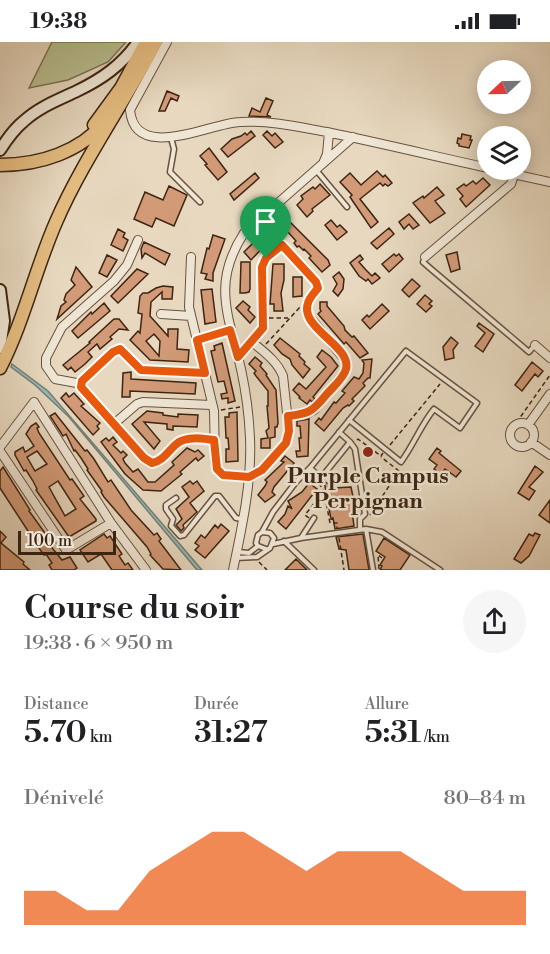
<!DOCTYPE html>
<html lang="fr">
<meta charset="utf-8">
<style>
body{margin:0;font-family:"Libre Bodoni",serif;background:#f6f6f6;color:#202124;height:100vh;display:flex;flex-direction:column;font-size:22px;white-space:nowrap}
*{box-sizing:border-box;margin:0}
p{font-size:20px;color:#757577}
.icon{flex:none;width:33px;height:33px;fill:none;stroke:currentColor;stroke-width:2;stroke-linecap:round;stroke-linejoin:round}
.map{position:relative;height:528px;overflow:hidden}
.side{display:flex;flex-direction:column;background:#fff;flex:1}
.side>*{flex:none}
.needle{width:39px;rotate:248deg}
.buttons{position:absolute;left:477px;top:18px;display:grid;gap:12px}
.buttons a{display:grid;place-items:center;width:54px;height:54px;border-radius:50%;background:#fff;box-shadow:0 3px 15px #0003;font-size:30px}
.scale{position:absolute;left:18px;bottom:15px;width:98px;box-sizing:border-box;padding-left:6px;border:3px solid #3d2513;border-top:0;font-size:16px;line-height:21px;white-space:nowrap;color:#3d2513;-webkit-text-stroke:4px #efe6d5;paint-order:stroke}
.pin{position:absolute;display:grid;place-items:center;width:51px;height:51px;color:#fff;margin:-62px -26px;border-radius:50% 50% 50% 0;rotate:-45deg;box-shadow:0 0 6px #0007}
.pin .icon{rotate:45deg}
.round{display:grid;place-items:center;flex:none;width:63px;height:63px;border-radius:32px;background:#f6f6f6}
.head{display:flex;align-items:center;justify-content:space-between;height:102px;padding:0 24px}
h1{font-size:33px;font-weight:600;line-height:45px}
.figures{display:grid;grid-template-columns:repeat(3,1fr);gap:9px;height:102px;padding:6px 24px}
.figures div{display:grid;align-content:center}
.figures b{font-size:30px;font-weight:600}
.figures small{font-size:16px;font-weight:400}
.figures p{font-size:16px}
.chart{height:168px;padding:12px 24px}
.chart p{display:flex;justify-content:space-between}
.chart svg{width:100%;height:108px;margin-top:6px;fill:#ea580c;opacity:.7}
.status{display:flex;justify-content:space-between;align-items:center;height:42px;padding:0 30px;background:#fff;direction:ltr}
.status svg{height:16px;fill:currentColor}
.map>svg:first-child{display:block}
.green{fill:#b8be90;stroke:#7a7252;stroke-width:1.5}
.water{fill:#97b9b7;stroke:#737e75;stroke-width:1.5}
.building{fill:#d29a77;stroke:#3d2513;stroke-width:1.5;fill-rule:evenodd}
.lines{fill:none;stroke-linecap:round;stroke-linejoin:round}
.lane-casing{stroke:#68523e;stroke-width:7}
.street-casing{stroke:#68523e;stroke-width:10}
.secondary-casing{stroke:#3d2513;stroke-width:14}
.primary-casing{stroke:#3d2513;stroke-width:15}
.path{stroke:#3d2513;stroke-width:1.5;stroke-dasharray:4.5 3;stroke-linecap:butt}
.lane{stroke:#efe6d5;stroke-width:4}
.street{stroke:#efe6d5;stroke-width:8}
.secondary{stroke:#efe6d5;stroke-width:10}
.primary{stroke:#e4bc80;stroke-width:12}
.route-casing{stroke:#fff;stroke-width:12}
.route{stroke:#ea580c;stroke-width:8}
.poi-dot{fill:#8f2418;stroke:#efe6d5;stroke-width:2}
.labels{text-anchor:middle;stroke-width:5;stroke-linejoin:round;paint-order:stroke}
.poi-label{font-size:22px;font-weight:bold;fill:#3d2513;stroke:#efe6d5}
</style>
<div class="status"><b>19:38</b><svg viewBox="0 0 49 12"><path d="M0 12V9h3v3zM5 12V6h3v6zM10 12V3h3v9zM15 12V0h3v12zM26 1h20v11H26zM47 4h2v5h-2z"/></svg></div>
<div class="map">
<svg width="550" height="528" viewBox="0 0 550 528">
<rect width="100%" height="100%" fill="#e7d8bf"/>
<filter id="stains"><feTurbulence type="fractalNoise" baseFrequency=".00333" numOctaves="4"/><feColorMatrix values="0 0 0 0 .2 0 0 0 0 .09 0 0 0 0 .02 0 0 0 .5 -.17"/></filter>
<radialGradient id="worn" r=".72"><stop offset=".6" stop-color="#630" stop-opacity="0"/><stop offset="1" stop-color="#630" stop-opacity=".3"/></radialGradient>
<path class="green" d="M52 0H126L108 20 68 38 29 46Z"/>
<path class="water" d="M12 322 48 349 202 528H197L69 375 35 343 11 325Z"/>
<path class="building" d="M167 49 179 54 177 59 171 56 165 69H159Z
M266 56 273 59 267 73 271 75 249 74 252 66 260 70Z
M251 89 255 94 228 115 221 107 232 97 241 94 245 91 247 93Z
M267 89 272 94 275 91 283 100 275 106 263 93Z
M462 92 471 94 470 98H472L469 106 459 104V102L457 101 458 96 461 97Z
M209 106 227 130 218 138 205 123 207 122 200 114Z
M377 129 383 135 385 133 392 141 388 144 385 142 383 144 380 141 360 157 378 180 371 186 352 158 350 155 352 153 340 140 350 131 361 143Z
M255 131 259 136 234 158 230 152Z
M483 136 490 143 466 165 460 157 463 154 457 147 464 142 466 144 473 139 476 142Z
M320 142 330 153 312 167 313 169 307 175 297 163 303 157 301 154 313 145 315 147Z
M169 144 187 153 174 184 156 176 152 185 134 177 145 150 163 158Z
M437 145 444 153 435 159 445 171 430 181 413 161 423 154 424 156Z
M280 170 328 218 330 223 322 230 309 216 311 214 304 207 303 208 299 204 297 205 294 201 296 199 287 189 284 191 272 177Z
M409 172 419 183 413 187 409 182 404 187 399 180Z
M331 178 337 185 340 183 347 190 337 198 325 183Z
M389 186 394 192 377 207 371 201Z
M118 187 125 191 123 195 128 198 123 209 111 203Z
M263 191 269 199 251 218 244 210Z
M213 193 225 197 213 231V239L205 237 207 232 201 231 207 206 209 207Z
M144 200 170 212 165 223 145 211 142 216 141 207Z
M457 210 460 227 451 230 446 213Z
M394 212 396 214 399 212 403 217 389 230 382 222Z
M107 213 117 218 107 235 99 231Z
M360 213 363 217 359 220 366 228 372 234 375 231 380 236 372 242 368 237 366 239 359 234 350 221Z
M241 220H250V247L249 250 245 251H240Z
M273 222H284V238L281 251 283 269H274V262H270Z
M76 225 92 245 57 277 61 264 66 260 64 258 66 252 75 243 71 238Z
M137 227 148 232 118 261 111 254Z
M339 230 344 237 343 247 338 254 333 249 337 242 333 235Z
M293 235H302V254L293 255Z
M412 237 420 244 409 255 402 248Z
M163 244 173 245 172 257H162V250L151 260 150 274 168 294V287H178L177 307 189 308 188 320 150 318 130 298 138 289 140 291 142 272 138 271 140 254 143 251H148L156 246ZM154 292 160 299 159 314 146 299Z
M212 247 216 280 205 282 201 248Z
M425 253 432 259 429 262 432 264 426 270 417 262Z
M243 259 250 265 248 268 255 275 250 281 236 266Z
M320 260H327V264L344 284 345 288 352 295 354 294 368 311 360 316 346 300 344 302 318 272 321 269 320 267Z
M104 261 110 269 78 296 72 289 91 270 92 272Z
M382 262 389 269 370 287 362 278 367 273 369 275Z
M114 277H119L128 288 119 287 110 295 112 297 100 307 97 302 88 310 92 315 85 322 75 330 71 325 68 328 63 323 90 301 89 300Z
M479 281 494 292 483 310 475 304 485 291 477 284Z
M451 295 458 301 453 308 454 316 445 318 443 305Z
M280 296 300 312 299 314 305 320 304 322 310 327 303 336 292 323 290 317 282 312 274 303Z
M222 301 235 359 228 361V356L222 357 221 352 227 351 224 339 218 340 211 309 215 308 214 304Z
M322 308 331 315 338 324 313 355 315 357 312 360 310 358 307 362 299 356 300 355 293 348 299 341 306 347 326 325 317 315Z
M255 315 262 321 260 324 267 332 266 333 276 348 278 381 277 385H275V395L270 396V406H261V397L268 396 266 389 269 386 267 364H268V349L256 334 254 331 256 329 249 322Z
M372 317 370 336H368L363 341 365 344 352 357 354 359 349 364 348 363 343 366 324 389 315 381 319 376 321 378 334 360 336 361 345 351 342 349 354 335 359 337 363 331 364 321 362 318Z
M532 320 543 329 538 335 535 332 522 349 515 343Z
M131 330V337L196 341 195 352 130 349V355H122L123 331Z
M66 351 69 355 74 351 84 362 81 364 100 381 97 384 99 387 93 393 61 356Z
M147 369 163 371V373L178 375V372L198 373 197 385 173 384V388L167 387V382L144 380 160 399 154 407 132 382Z
M237 370 238 419 226 420V407H229L228 396H226L225 375H229V371Z
M55 371 85 409 87 408 94 417 108 440 111 438 131 468 154 493 157 491 161 497 159 499 181 528 163 527 150 513 151 512 147 505 104 455 101 450 102 449 87 428 88 427 81 416 75 408 74 409 66 392 63 394 50 374Z
M309 377 308 414 297 415 296 409H300L299 396H301L300 384H297V379Z
M36 381 39 385 37 386 39 391 70 438 72 437 84 454 80 457 96 477V479L69 495 36 448 37 447 33 439 26 428 24 429 15 413V410L23 405 25 410 34 404 26 392 31 384ZM37 409 47 422 35 429 27 415ZM58 439 76 467 65 474 49 445Z
M113 395 117 400 113 403 121 411 123 409 127 413 123 417 125 421 133 430 138 427 148 440H155L174 423 172 420 187 406 195 410 198 408 204 414 198 419 196 416 180 430 182 432 161 449 143 448 125 432 101 400 106 396 109 399Z
M437 406 441 409 439 411 461 429 456 435 445 427 441 432 434 427 437 423 429 417Z
M285 414 294 421 274 445 272 450 275 453 265 460 258 453 265 444 267 440 265 438 284 420 281 419Z
M535 424 543 430 529 445 535 449 529 458 518 451Z
M3 425 30 468 29 469 32 473 50 498 48 499 53 507 62 518 70 515 77 526 74 528H52L49 523 52 521 46 512 44 513 41 509 0 446V429Z
M190 439 193 442 197 439 204 449 190 461 197 470 183 483 184 486 181 489 176 483 182 477 176 467 189 455 182 445Z
M324 439 334 446 351 445 356 469H352L354 484 335 487 333 476 331 477Z
M309 441 317 447 286 487 278 480 285 472 288 464 292 467 288 459 302 450Z
M550 458V481L539 473Z
M221 482 229 489 205 516 195 508 199 504 195 501 201 493 205 496 215 483 218 486Z
M0 489 6 495 1 501 24 520 23 522 30 528H0Z
M535 491 540 493 529 514 521 521 514 517 529 492 533 494Z
M104 492 107 496 110 494 122 512 119 514 125 523 128 521 133 528H112L101 512 88 520 80 508Z
M363 492 369 528H349L346 508 339 507 336 495Z
M384 496 410 513 400 528H380L382 524 380 523 385 515 376 509Z
M296 517 307 528H285Z"/>
<g class="lines">
<g class="lane-casing">
<path id="lane" d="M171 96 174 107 170 130 200 160
M316 128 347 165
M425 216 423 220 431 227 529 310 534 304
M339 390 350 400 355 407 365 472 360 477V487
M310 426 321 436 350 400
M176 456 166 463V467L173 477 171 484 180 494 184 493 215 454H219L236 476 242 477
M366 487 382 490 440 528
M262 490 273 470 296 440 310 426 406 309 477 361 460 386 434 367C421 383 414 402 401 420L349 378
M301 496 314 476
M284 499 314 528
M273 502 301 496 366 487 373 528
M238 510 249 511 258 504
M236 516 257 515 270 506 274 496 270 491 262 490 258 493 256 501 258 504 266 507"/>
</g>
<g class="street-casing">
<path id="street" d="M167 0 130 68C135 121 210 81 240 80 269 78 299 85 327 90 380 101 434 114 488 126
M324 119 327 112 329 91
M495 128 550 140
M266 185 316 240 318 246 307 262V272L347 320 346 329 314 368 304 373 287 374
M191 215 189 265 214 369 215 418 217 427 223 433 249 435 262 428 286 401 289 389 283 334C277 319 264 310 252 300L238 315
M425 215 511 142 513 136 508 131
M161 272 191 274
M197 298 230 288
M252 300 263 286 262 225 266 216 282 203
M535 303 550 316
M82 342 55 337 46 324V316L62 285 114 239 127 223 138 198
M82 342 81 345 144 416 152 421C164 419 169 407 179 400 189 394 204 397 214 398
M82 342V339L113 310 120 307 141 328 205 331
M115 381 137 362 143 360 211 363
M510 393a12 12 0 1 1 24 0a12 12 0 1 1-24 0Z
M528 383 550 352
M531 400 550 413
M0 405 34 360 111 481 146 528
M0 409 66 508 111 481
M233 528C242 485 252 440 250 396 249 373 246 350 241 327 229 274 211 242 244 191L353 95"/>
</g>
<g class="secondary-casing">
<path id="secondary" d="M0 108C7 97 14 87 24 79 39 65 58 58 77 49 102 37 122 23 138 0
M0 248 4 279 0 306"/>
</g>
<g class="primary-casing">
<path id="primary" d="M94 83 121 46 146 0
M0 123C40 123 80 110 106 79
M0 326C24 279 35 228 56 180 83 118 124 61 156 0"/>
</g>
<path class="path" d="M269 276H288
M266 302 301 264
M221 368 240 365
M521 381 519 377 550 333
M357 398 358 397 381 414 383 411
M390 403 440 342
M321 441 320 443 324 449 330 481H337V486
M370 473 399 429 381 415
M309 476 305 473 323 450
M339 496 344 528
M259 520 267 528
M379 527 378 513 382 516"/>
<use href="#lane" class="lane"/>
<use href="#street" class="street"/>
<use href="#secondary" class="secondary"/>
<use href="#primary" class="primary"/>
</g>
<g class="lines">
<g class="route-casing">
<path id="route" d="M282 203 316 240 318 246C315 250 309 256 308 261 299 286 352 304 346 327 344 336 332 346 326 353 313 369 309 372 288 374L289 389 286 401 262 428 249 435 223 433 217 427 214 398C204 397 189 394 179 400 169 407 164 419 152 421L144 416 81 345 82 339 113 310 120 307 141 328 205 331 197 298 230 288 238 315 263 286 262 225 266 216Z"/>
</g>
<use href="#route" class="route"/>
</g>
<circle class="poi-dot" cx="368" cy="410" r="6"/>
<g class="labels">
<g class="poi-label">
<text x="368" y="441">Purple Campus<tspan x="368" dy="25">Perpignan</tspan></text>
</g>
</g>
<rect width="100%" height="100%" filter="url(#stains)"/>
<rect width="100%" height="100%" fill="url(#worn)"/>
</svg>
<div class="buttons">
<a><svg class="needle" viewBox="-14 -14 28 28"><path d="M0-13l5 13h-10z" fill="#e53935"/><path d="M0 13l5-13h-10z" fill="#757577"/></svg></a>
<a><svg class="icon" aria-label="layers" viewBox="0 0 24 24"><path d="M12 4l9 5-9 5-9-5zM3 14l9 5 9-5"/></svg></a>
</div>
<div class="scale">100 m</div>
<div class="pin" style="left:266px;top:216px;background:#1e9e55"><svg class="icon" aria-label="arrive" viewBox="0 0 24 24"><path d="M6 21V4h12l-3 4 3 4H6"/></svg></div>
</div>
<section class="side">
<div class="head"><div><h1>Course du soir</h1><p>19:38 · 6 × 950 m</p></div><a class="round"><svg class="icon" aria-label="share" viewBox="0 0 24 24"><path d="M12 15V3M7 8l5-5 5 5M5 13v7h14v-7"/></svg></a></div>
<div class="figures">
<div><p>Distance</p><b>5.70<small> km</small></b></div>
<div><p>Durée</p><b>31:27</b></div>
<div><p>Allure</p><b>5:31<small> /km</small></b></div>
</div>
<div class="chart"><p><span>Dénivelé</span>80–84 m</p>
<svg viewBox="0 0 160 44" preserveAspectRatio="none"><path d="M0 44V30L10 30L20 38L30 38L40 22L50 14L60 6L70 6L80 14L90 22L100 14L110 14L120 14L130 22L140 30L150 30L160 30V44z"/></svg>
</div>
</section>
